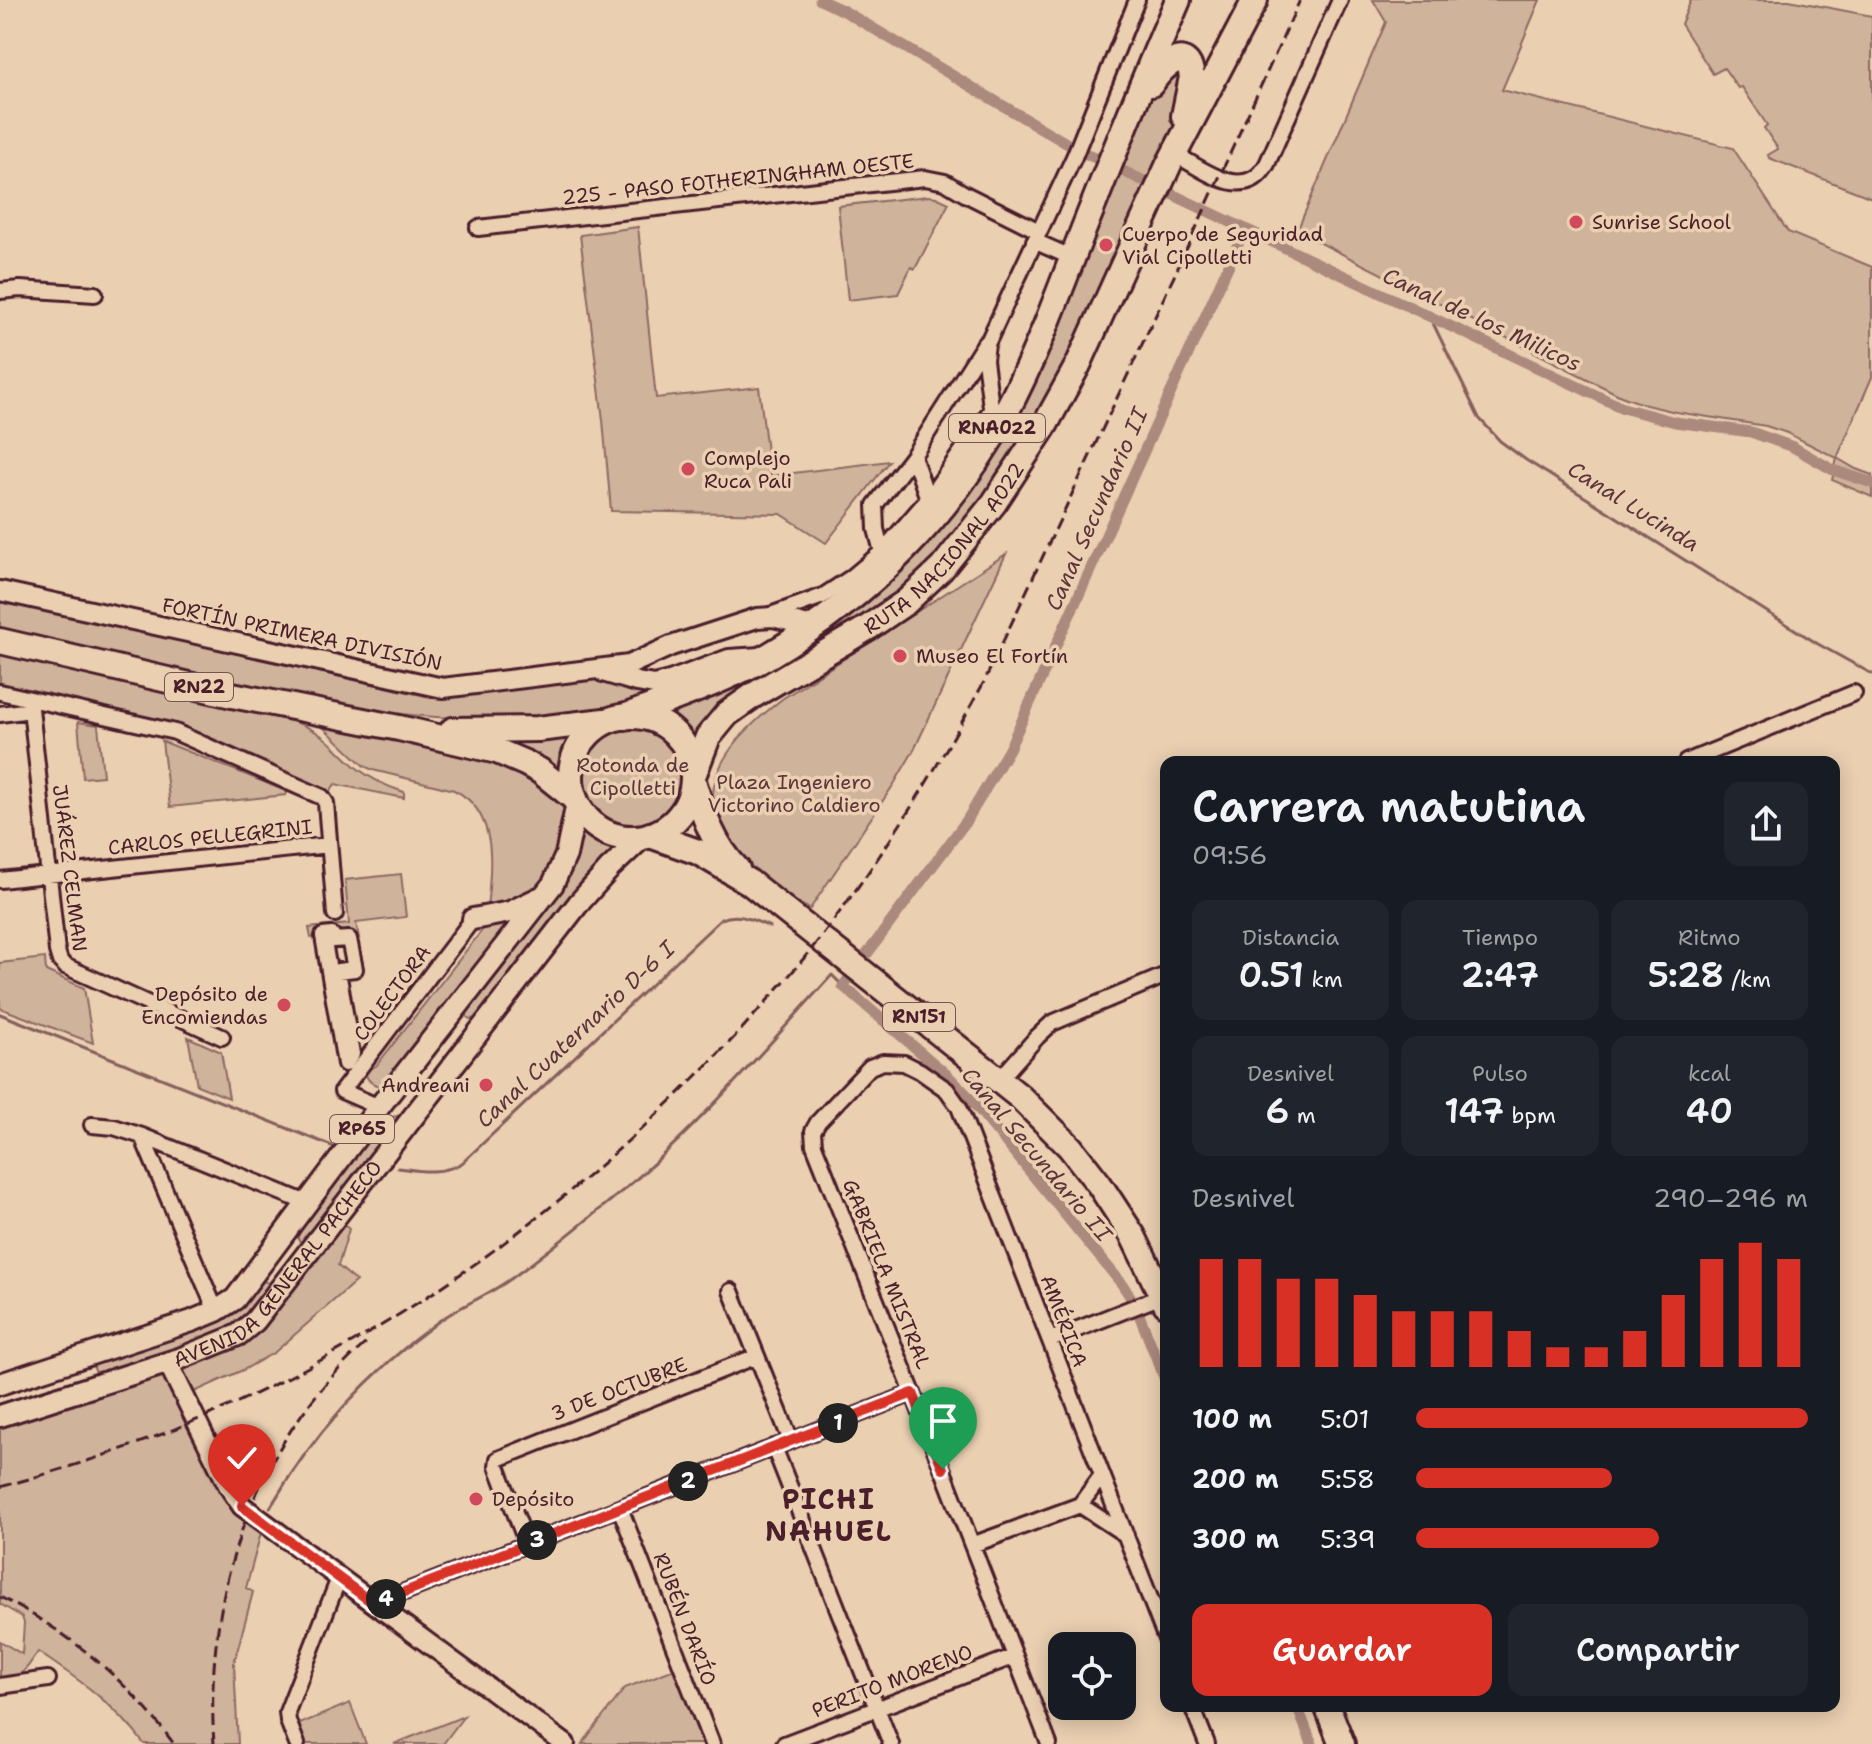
<!DOCTYPE html>
<html lang="es">
<meta charset="utf-8">
<style>
body{margin:0;font-family:"Shantell Sans",sans-serif;background:#20242c;color:#f1f3f6;height:100vh;display:flex;flex-direction:column;font-size:30px;white-space:nowrap}
*{box-sizing:border-box;margin:0}
p{font-size:26px;color:#9ea1a6}
.icon{flex:none;width:44px;height:44px;fill:none;stroke:currentColor;stroke-width:2;stroke-linecap:round;stroke-linejoin:round}
.map{position:relative;flex:1;overflow:hidden}
.panel{position:absolute;left:1160px;top:756px;width:680px;height:956px;display:flex;flex-direction:column;background:#171b24;border-radius:16px;box-shadow:0 4px 20px #0003}
.panel>*{flex:none}
.tools{position:absolute;left:1048px;top:1632px;display:grid;gap:16px}
.tools a{display:grid;place-items:center;width:88px;height:88px;border-radius:16px;background:#171b24;box-shadow:0 4px 20px #0003;font-size:40px}
.pin{position:absolute;display:grid;place-items:center;width:68px;height:68px;color:#fff;margin:-82px -34px;border-radius:50% 50% 50% 0;rotate:-45deg;box-shadow:0 0 8px #0007}
.pin .icon{rotate:45deg}
.km{position:absolute;width:40px;height:40px;margin:-20px;border-radius:50%;background:#222;color:#fff;font-size:22px;line-height:40px;text-align:center}
.round{display:grid;place-items:center;flex:none;width:84px;height:84px;border-radius:16px;background:#20242c}
.head{display:flex;align-items:center;justify-content:space-between;height:136px;padding:0 32px}
h1{font-size:44px;font-weight:600;line-height:60px}
.stats{display:grid;grid-template-columns:repeat(3,1fr);gap:12px;height:136px;padding:8px 32px}
.stats div{display:grid;align-content:center;border-radius:16px;background:#20242c;text-align:center}
.stats b{font-size:34px;font-weight:600}
.stats small{font-size:22px;font-weight:400}
.stats p{font-size:22px}
.chart{height:224px;padding:16px 32px}
.chart p{display:flex;justify-content:space-between}
.chart svg{width:100%;height:144px;margin-top:8px;stroke:#d93025;stroke-width:6}
.cta{display:flex;gap:16px;margin-top:auto;padding:16px 32px}
.cta a{flex:1;height:92px;border-radius:16px;background:#d93025;color:#fff;font-size:32px;font-weight:600;line-height:92px;text-align:center}
.cta a+a{background:#20242c;color:#f1f3f6}
ul{padding:0 32px;list-style:none;font-size:26px}
li{display:grid;grid-template-columns:128px 96px 1fr;align-items:center;height:60px}
li i{height:20px;border-radius:10px;background:#d93025}
.map>svg:first-child{display:block}
.green{fill:#cfb39b;stroke:#8c6963;stroke-width:2}
.lines{fill:none;stroke-linecap:round;stroke-linejoin:round}
.stream{stroke:#845f5c;stroke-width:3}
.canal{stroke:#ab897c;stroke-width:11}
.street-casing{stroke:#4a1f2b;stroke-width:20}
.secondary-casing{stroke:#4a1f2b;stroke-width:24}
.primary-casing{stroke:#4a1f2b;stroke-width:26}
.highway-casing{stroke:#4a1f2b;stroke-width:30}
.street{stroke:#eacfb1;stroke-width:14}
.secondary{stroke:#eacfb1;stroke-width:18}
.primary{stroke:#eacfb1;stroke-width:20}
.highway{stroke:#eacfb1;stroke-width:24}
.rail{stroke:#4a1f2b;stroke-width:3;stroke-dasharray:12 6;stroke-linecap:butt}
.route-casing{stroke:#fff;stroke-width:16}
.route{stroke:#d93025;stroke-width:10}
.poi-dot{fill:#d1495b;stroke:#eacfb1;stroke-width:3}
.labels{text-anchor:middle;stroke-width:7;stroke-linejoin:round;paint-order:stroke}
.shield{fill:#eacfb1;stroke:#7a5453;stroke-width:2}
.shield-label{font-size:18px;font-weight:bold;fill:#4a1f2b}
.street-label{font-size:20px;fill:#4a1f2b;stroke:#eacfb1}
.poi-label{font-size:20px;fill:#4a1f2b;stroke:#eacfb1;text-anchor:start}
.park-label{font-size:20px;fill:#5e353c;stroke:#eacfb1}
.water-label{font-size:22px;font-style:italic;fill:#5d343b;stroke:#eacfb1}
.district-label{font-size:28px;font-weight:bold;letter-spacing:2px;fill:#4a1f2b;stroke:#eacfb1}
</style>
<div class="map">
<svg width="1872" height="1744" viewBox="0 0 1872 1744">
<rect width="100%" height="100%" fill="#eacfb1"/>
<filter id="ink" filterUnits="userSpaceOnUse"><feTurbulence type="fractalNoise" baseFrequency=".0125" numOctaves="2"/><feDisplacementMap in="SourceGraphic" scale="16" xChannelSelector="R" yChannelSelector="G"/><feConvolveMatrix kernelMatrix="1 2 1 2 8 2 1 2 1" color-interpolation-filters="sRGB"/></filter>
<g filter="url(#ink)">
<path class="green" d="M1373 0H1540L1502 90 1733 148 1788 232 1872 267V377L1837 458 1856 469 1872 475V497L1832 480 1837 458 1787 433 1766 426 1676 412 1646 405 1621 396 1297 231 1386 22Z
M1691 0H1789L1872 16V198L1769 158 1768 155 1778 149 1764 128 1767 125 1742 87 1738 88 1724 68 1713 74 1681 24Z
M1181 68 1184 92 1163 160 1133 228 1034 428 936 566 696 744C688 730 680 722 665 714L749 673 966 487 1146 106 1168 73Z
M928 196 936 197 949 203 915 269 911 267 898 294 848 300 838 206Z
M638 227 656 398 759 387 770 476 889 461 826 543 781 514 611 511 603 420 580 235Z
M1006 554 914 750 894 784 810 909C790 898 752 879 738 861 733 854 730 845 727 838 722 830 716 820 714 810 705 764 749 725 782 699Z
M0 600 439 699 607 677 659 692C623 703 585 714 547 717 432 726 326 705 214 680 143 664 71 647 0 631Z
M0 654 295 722C328 734 333 748 357 768 371 779 388 787 404 792V798L335 784 329 793 180 728 0 687Z
M78 722 98 725 103 776 83 778Z
M322 722 515 767 566 806 567 814C558 849 555 884 518 900 509 905 497 905 487 907 492 867 498 811 454 790L373 770 364 766 323 727Z
M582 776a51 51 0 1 1 102 0a51 51 0 1 1-102 0Z
M520 735 577 736 569 751 563 778 494 743Z
M162 741 286 791V795L170 807Z
M577 821C590 836 602 844 622 847L607 856 590 873 477 1018 470 1019 467 1017 468 1009 557 889Z
M401 874 406 917 356 923 359 938 333 940 332 935 311 938 309 928 349 924 345 880Z
M525 911 384 1086C374 1086 365 1081 366 1070L376 1066 487 924Z
M45 958 46 971 84 988 93 1043 0 1008V963Z
M188 1037 221 1052 229 1098 197 1085Z
M403 1115 303 1243C301 1242 299 1241 298 1239 296 1234 314 1211 317 1203L382 1119Z
M341 1222 349 1229 338 1266 356 1281 275 1352 245 1369 190 1394 180 1367 239 1340Z
M264 1281 269 1284V1287L255 1313 200 1346 97 1375 93 1366 99 1361Z
M159 1373 166 1375 262 1529 246 1588 253 1592 234 1663 238 1744H144C115 1704 78 1679 38 1652 23 1672 27 1675 0 1678V1641L22 1654 24 1623 22 1617 0 1604V1422Z
M677 1668 707 1744H582L625 1688Z
M350 1703 366 1744H304L297 1725Z
M464 1716 443 1744H394Z"/>
<g class="lines">
<path class="stream" d="M1430 317 1479 418 1500 441 1526 460 1818 644 1872 674
M0 1014 332 1146
M398 1168C420 1171 442 1175 462 1163L721 919C739 912 753 920 770 927
M270 1508C312 1435 371 1371 439 1321 462 1305 489 1295 512 1278 551 1250 589 1218 626 1188 701 1124 766 1047 832 975L843 986"/>
<path class="canal" d="M820 0 844 11 1066 143
M1087 154 1623 408 1675 422 1751 432 1793 447 1833 470 1872 483
M864 958 967 820 1009 749 1245 229
M853 973 843 986 946 1074 967 1095 1122 1284 1133 1301
M1138 1312 1166 1382
M1297 1706 1312 1744"/>
<g class="street-casing">
<path id="street" d="M1175 154C1202 169 1245 204 1267 164L1340 0
M478 228 925 178 945 182 965 194 1039 231
M1034 241 1073 258
M0 291 20 289 95 294
M994 431 985 360 987 344 1074 157 1137 0
M913 456 928 499
M882 552 928 499 991 410
M765 617 823 596 852 577 882 552 876 529 875 505 913 456 985 343
M0 692 175 732 322 797 326 803 335 914
M30 699 57 951 60 961 65 966 222 1037
M0 714 31 710
M1686 762 1854 693
M0 880 329 845
M332 935 333 940 349 939 355 969 338 971 352 1054 345 1064 323 936Z
M999 1080 1037 1037 1052 1023 1166 975
M379 1107 342 1091 473 919
M92 1125 114 1127 142 1136 307 1203
M142 1136 216 1311
M731 1291 791 1441
M1050 1340 1162 1296
M774 1447 891 1744
M1080 1505 1126 1535
M620 1508 712 1744
M527 1544 497 1466 498 1459 757 1356
M972 1545 1080 1505 1102 1475
M374 1604 913 1393
M0 1686 48 1679
M1192 1706 1207 1744
M297 1744 288 1721 287 1712 339 1578
M784 1744 1015 1656
M1049 1744 913 1393 814 1145 813 1131 818 1122 870 1067 883 1062 904 1063 920 1071 947 1090 959 1107 1166 1639"/>
</g>
<g class="secondary-casing">
<path id="secondary" d="M0 591 443 688 629 665 671 646 757 618 773 617 812 627
M603 672 637 682 654 685 670 681 729 659 760 657
M168 1363 228 1485 242 1506 565 1744"/>
</g>
<g class="primary-casing">
<g id="primary">
<path d="M473 919 510 912 539 898"/>
<path d="M0 1384 192 1321 216 1311 235 1299 379 1107 553 884 566 855 577 803"/>
<path id="s1" d="M0 1416 179 1359 238 1335 255 1321 578 904 610 868 643 837"/>
</g>
</g>
<g class="highway-casing">
<g id="highway">
<path d="M1151 84C1161 69 1187 41 1192 77L1184 116"/>
<path d="M0 641 232 695 399 728 497 751 525 763 540 771 575 799"/>
<circle cx="632" cy="777" r="61"/>
<path d="M624 717C673 698 723 682 768 656 867 598 952 513 1006 412 1039 350 1062 283 1088 218 1117 145 1147 72 1178 0"/>
<path d="M453 730 538 729 604 721"/>
<path id="s2" d="M693 776 708 737 727 714 754 695 869 627 906 602 942 568 994 503 1045 425 1078 365 1169 164 1255 0"/>
<path d="M693 781C703 814 713 844 737 869"/>
<path d="M650 835 698 852 749 882 1020 1097 1070 1147 1099 1184 1133 1236 1166 1304"/>
<path d="M1327 1706 1342 1744"/>
</g>
</g>
<use href="#street" class="street"/>
<use href="#secondary" class="secondary"/>
<use href="#primary" class="primary"/>
<use href="#highway" class="highway"/>
<path class="rail" d="M0 1487C78 1466 156 1439 229 1406 423 1318 595 1186 740 1031 763 1005 787 979 809 952 876 868 933 776 984 682L1182 259 1300 0
M0 1597C70 1632 128 1681 174 1744
M214 1744C204 1593 253 1443 367 1342"/>
</g>
</g>
<g class="lines" filter="url(#ink)">
<g class="route-casing">
<path id="route" d="M242 1506 374 1604 913 1393 943 1469"/>
</g>
<use href="#route" class="route"/>
</g>
<g class="poi-dot">
<circle cx="1576" cy="222" r="8"/>
<circle cx="1106" cy="245" r="8"/>
<circle cx="688" cy="469" r="8"/>
<circle cx="900" cy="656" r="8"/>
<circle cx="284" cy="1005" r="8"/>
<circle cx="486" cy="1085" r="8"/>
<circle cx="476" cy="1499" r="8"/>
</g>
<g class="labels">
<g class="shield">
<rect x="949" y="414" width="96" height="28" rx="6"/>
<rect x="165" y="673" width="68" height="28" rx="6"/>
<rect x="883" y="1003" width="72" height="28" rx="6"/>
<rect x="330" y="1115" width="64" height="28" rx="6"/>
</g>
<g class="shield-label">
<text x="997" y="434">RNA022</text>
<text x="199" y="693">RN22</text>
<text x="919" y="1023">RN151</text>
<text x="362" y="1135">RP65</text>
</g>
<g class="street-label">
<text transform="translate(738 179) rotate(-6)" y="7">225 - PASO FOTHERINGHAM OESTE</text>
<text dy="7" stroke="none"><textPath href="#s2" startOffset="348">RUTA NACIONAL A022</textPath></text>
<text transform="translate(302 634) rotate(12)" y="7">FORTÍN PRIMERA DIVISIÓN</text>
<text transform="translate(210 837) rotate(-6)" y="7">CARLOS PELLEGRINI</text>
<text transform="translate(70 868) rotate(83)" y="7">JUÁREZ CELMAN</text>
<text transform="translate(392 993) rotate(-53)" y="7">COLECTORA</text>
<text dy="7" stroke="none"><textPath href="#s1" startOffset="328">AVENIDA GENERAL PACHECO</textPath></text>
<text transform="translate(887 1274) rotate(68)" y="7">GABRIELA MISTRAL</text>
<text transform="translate(1064 1321) rotate(69)" y="7">AMÉRICA</text>
<text transform="translate(619 1389) rotate(-21)" y="7">3 DE OCTUBRE</text>
<text transform="translate(685 1619) rotate(69)" y="7">RUBÉN DARÍO</text>
<text transform="translate(892 1681) rotate(-21)" y="7">PERITO MORENO</text>
</g>
<g class="poi-label">
<text x="1592" y="229">Sunrise School</text>
<text x="1122" y="241">Cuerpo de Seguridad<tspan x="1122" dy="23">Vial Cipolletti</tspan></text>
<text x="704" y="465">Complejo<tspan x="704" dy="23">Ruca Pali</tspan></text>
<text x="916" y="663">Museo El Fortín</text>
<text x="268" y="1001" text-anchor="end">Depósito de<tspan x="268" dy="23">Encomiendas</tspan></text>
<text x="470" y="1092" text-anchor="end">Andreani</text>
<text x="492" y="1506">Depósito</text>
</g>
<g class="park-label">
<text x="633" y="772">Rotonda de<tspan x="633" dy="23">Cipolletti</tspan></text>
<text x="794" y="789">Plaza Ingeniero<tspan x="794" dy="23">Victorino Caldiero</tspan></text>
</g>
<g class="water-label">
<text transform="translate(1482 319) rotate(25)" y="8">Canal de los Milicos</text>
<text transform="translate(1634 506) rotate(32)" y="8">Canal Lucinda</text>
<text transform="translate(1096 509) rotate(-66)" y="8">Canal Secundario II</text>
<text transform="translate(575 1034) rotate(-43)" y="8">Canal Cuaternario D-6 I</text>
<text transform="translate(1037 1154) rotate(50)" y="8">Canal Secundario II</text>
</g>
<g class="district-label">
<text x="829" y="1509">PICHI<tspan x="829" dy="32">NAHUEL</tspan></text>
</g>
</g>
</svg>
<div class="tools">
<a><svg class="icon" aria-label="locate" viewBox="0 0 24 24"><circle cx="12" cy="12" r="6"/><path d="M12 2v4M12 18v4M2 12h4M18 12h4"/></svg></a>
</div>
<div class="pin" style="left:943px;top:1469px;background:#1e9e55"><svg class="icon" aria-label="arrive" viewBox="0 0 24 24"><path d="M6 21V4h12l-3 4 3 4H6"/></svg></div>
<div class="pin" style="left:242px;top:1506px;background:#d93025"><svg class="icon" aria-label="check" viewBox="0 0 24 24"><path d="M5 12l5 5 9-10"/></svg></div>
<b class="km" style="left:838px;top:1423px">1</b>
<b class="km" style="left:688px;top:1481px">2</b>
<b class="km" style="left:537px;top:1540px">3</b>
<b class="km" style="left:386px;top:1599px">4</b>
<section class="panel">
<div class="head"><div><h1>Carrera matutina</h1><p>09:56</p></div><a class="round"><svg class="icon" aria-label="share" viewBox="0 0 24 24"><path d="M12 15V3M7 8l5-5 5 5M5 13v7h14v-7"/></svg></a></div>
<div class="stats">
<div><p>Distancia</p><b>0.51<small> km</small></b></div>
<div><p>Tiempo</p><b>2:47</b></div>
<div><p>Ritmo</p><b>5:28<small> /km</small></b></div>
</div>
<div class="stats">
<div><p>Desnivel</p><b>6<small> m</small></b></div>
<div><p>Pulso</p><b>147<small> bpm</small></b></div>
<div><p>kcal</p><b>40</b></div>
</div>
<div class="chart"><p><span>Desnivel</span>290–296 m</p>
<svg viewBox="0 0 160 44" preserveAspectRatio="none"><path d="M5 44V11M15 44V11M25 44V17M35 44V17M45 44V22M55 44V27M65 44V27M75 44V27M85 44V33M95 44V38M105 44V38M115 44V33M125 44V22M135 44V11M145 44V6M155 44V11"/></svg>
</div>
<ul>
<li><b>100 m</b>5:01<i style="width:100%"></i></li>
<li><b>200 m</b>5:58<i style="width:50%"></i></li>
<li><b>300 m</b>5:39<i style="width:62%"></i></li>
</ul>
<div class="cta"><a>Guardar</a><a>Compartir</a></div>
</section>
</div>
